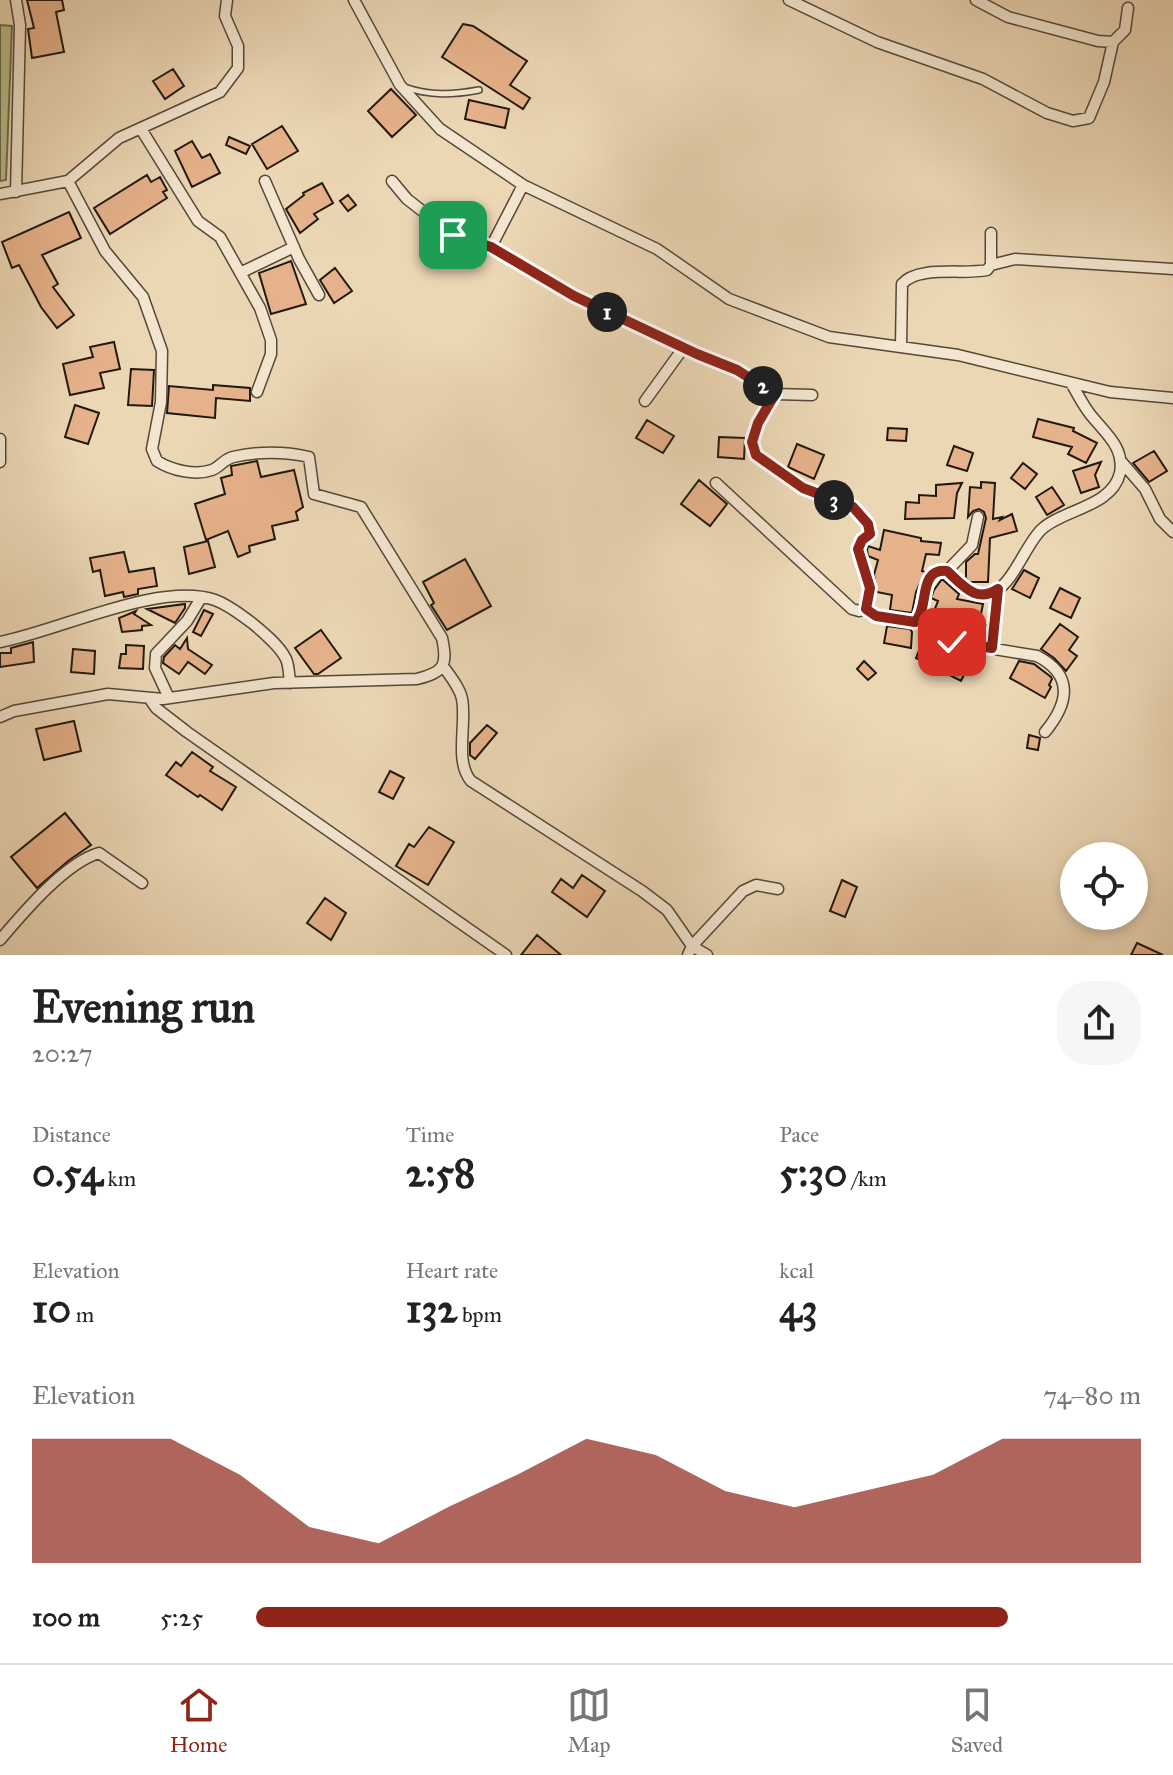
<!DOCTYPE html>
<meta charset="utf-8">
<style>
body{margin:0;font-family:"IM FELL Great Primer",serif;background:#f6f6f6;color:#222;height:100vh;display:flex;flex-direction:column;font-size:30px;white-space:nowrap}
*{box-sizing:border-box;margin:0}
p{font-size:26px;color:#767676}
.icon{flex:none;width:44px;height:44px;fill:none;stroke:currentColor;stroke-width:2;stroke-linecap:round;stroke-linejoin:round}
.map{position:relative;height:955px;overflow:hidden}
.details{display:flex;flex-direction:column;background:#fff;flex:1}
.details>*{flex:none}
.controls{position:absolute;left:1060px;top:842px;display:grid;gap:16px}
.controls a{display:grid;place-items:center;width:88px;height:88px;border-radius:50%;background:#fff;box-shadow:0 4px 12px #0003;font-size:40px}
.pin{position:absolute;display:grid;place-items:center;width:68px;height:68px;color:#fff;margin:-34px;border-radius:16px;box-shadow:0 4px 12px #0006}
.km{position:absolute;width:40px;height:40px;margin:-20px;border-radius:50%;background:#222;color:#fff;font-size:22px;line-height:40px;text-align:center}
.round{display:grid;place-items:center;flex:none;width:84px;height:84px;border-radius:32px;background:#f6f6f6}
.head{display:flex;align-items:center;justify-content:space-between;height:136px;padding:0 32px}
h1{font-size:44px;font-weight:700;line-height:60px}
.stats{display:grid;grid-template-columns:repeat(3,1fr);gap:12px;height:136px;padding:8px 32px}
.stats div{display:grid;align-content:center}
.stats b{font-size:40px;font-weight:700}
.stats small{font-size:22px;font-weight:400}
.stats p{font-size:22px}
.chart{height:224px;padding:16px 32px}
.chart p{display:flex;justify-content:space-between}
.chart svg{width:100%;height:144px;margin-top:8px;fill:#8f2418;opacity:.7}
ul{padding:0 32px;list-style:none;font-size:26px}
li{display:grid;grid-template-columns:128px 96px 1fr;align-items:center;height:60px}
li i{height:20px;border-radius:10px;background:#8f2418}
.tabs{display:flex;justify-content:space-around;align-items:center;height:112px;border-top:2px solid #e0e0e0;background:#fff;font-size:22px;color:#767676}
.tabs a{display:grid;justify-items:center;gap:4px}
.tabs .current{color:#8f2418}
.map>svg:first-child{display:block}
.green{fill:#b9be8d;stroke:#6d6c4e;stroke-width:2}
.building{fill:#e6b28b;stroke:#21190e;stroke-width:2}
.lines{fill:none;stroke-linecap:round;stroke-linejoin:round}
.lane-casing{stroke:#544838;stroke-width:8}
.street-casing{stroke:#544838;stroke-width:13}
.lane{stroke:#f3e5cf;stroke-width:5}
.street{stroke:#f3e5cf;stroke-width:10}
.route-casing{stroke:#fff;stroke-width:16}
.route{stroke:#8f2418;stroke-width:10}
</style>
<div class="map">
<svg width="1173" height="955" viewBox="0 0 1173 955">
<rect width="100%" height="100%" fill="#ecd7b5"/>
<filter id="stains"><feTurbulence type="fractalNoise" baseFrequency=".0025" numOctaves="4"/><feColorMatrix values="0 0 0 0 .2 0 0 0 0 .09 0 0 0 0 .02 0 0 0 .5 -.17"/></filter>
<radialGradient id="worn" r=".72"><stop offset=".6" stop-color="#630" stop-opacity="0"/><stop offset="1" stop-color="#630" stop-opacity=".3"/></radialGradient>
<path class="green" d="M0 25 12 26 6 180 0 181Z"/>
<path class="building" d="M27 0H62L64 10 56 12 64 52 32 58 28 29 34 28Z
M463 24 473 26 527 61 510 85 530 98 523 109 442 57Z
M173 69 184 86 165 99 153 81Z
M391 89 416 115 392 137 368 111Z
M469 100 509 109 505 128 465 119Z
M282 126 298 151 267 169 252 144Z
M229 137 250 146 246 154 226 145Z
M192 141 202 158 210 154 220 173 192 187 175 151Z
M147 175 151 182 160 177 167 190 163 192 167 198 110 234 94 208Z
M322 183 333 203 314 214 318 219 300 233 286 209 304 195 303 193Z
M348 195 356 205 348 211 340 201Z
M69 212 81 238 42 255 58 284 53 287 74 315 57 328 41 307 19 265 12 268 2 242Z
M291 261 306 304 271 314 259 273Z
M335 268 352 291 334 303 320 280Z
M114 342 120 369 100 373 104 388 70 395 63 364 93 357 90 347Z
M131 369 154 370 152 406 128 405Z
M213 385 250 388V401L216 398 215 418 167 413 169 386 213 390Z
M75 405 99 413 88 444 65 437Z
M1038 419 1074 428 1073 431 1097 443 1086 463 1068 454 1072 447 1033 437Z
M647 420 674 436 663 453 636 438Z
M888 428 907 429 906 441 887 440Z
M719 437 745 438 744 459 718 457Z
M797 444 824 455 814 479 788 467Z
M954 446 973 453 967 471 947 465Z
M1154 451 1167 471 1149 482 1133 463Z
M257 461 261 477 294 470 303 507 296 512 298 520 272 526 275 539 249 546 250 552 238 557 228 531 206 540 195 504 225 494 221 478 232 475 231 466Z
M1101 462 1095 475 1099 487 1081 493 1073 471Z
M1023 463 1037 474 1025 489 1011 478Z
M699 480 727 504 710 526 681 504Z
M981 482 995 483 993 519 1002 517 1000 520 1012 514 1017 531 990 538 988 582H969L966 578V562L975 554H978L986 518 984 512 979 509 973 511 968 517 970 487 981 488Z
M962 483 957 493 954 518 905 519 906 502 919 503V495L936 496V485Z
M1052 487 1064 505 1047 515 1036 497Z
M884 530 921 538V541L941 543 939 555 926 554 922 571 925 572 916 592 912 613 890 610 892 595 877 592 874 575 878 560 868 556 867 550 868 546 880 550Z
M208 541 215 567 189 574 184 547Z
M124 552 129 572 154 568 157 586 138 589V594L124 597 123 592 105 596 100 570 93 572 90 558Z
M465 559 491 606 447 630 431 605 434 603 423 582Z
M1024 570 1039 578 1030 598 1012 589Z
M942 579 959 594 957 599 983 604 979 624 986 625 985 639 926 631 938 601 931 598 934 590Z
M1060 588 1080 598 1071 618 1050 608Z
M185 604V608L175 623 147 609Z
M204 610 213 614 201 636 193 632Z
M136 611 134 614 151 625 142 626V630L122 632 119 618Z
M1060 624 1078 637 1069 650 1077 656 1066 671 1054 658 1041 649Z
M887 626 910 629 912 632 911 648 884 643Z
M321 630 341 658 318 674H314L295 648Z
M187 638 188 649 212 665 205 674 188 662 179 674 163 663 164 657 175 645 180 649Z
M924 638 971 660 961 681 916 658Z
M33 642 34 662 0 667V653H11V648Z
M126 645 144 646 143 669 119 668 121 654H126Z
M73 649 95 651 94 674 71 672Z
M864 661 876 673 868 680 857 669Z
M1019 661 1034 664 1051 677 1052 679 1049 685 1051 687 1045 698 1010 678Z
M74 721 81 751 44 760 36 729Z
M487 725 497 733 475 759 470 755V743Z
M1029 735 1040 738 1038 750 1027 748Z
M192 752 213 767 210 771 236 787 222 810 200 795 198 797 166 775 176 762 181 766Z
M390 771 404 778 393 799 379 792Z
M65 813 91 845 68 861 37 888 11 857Z
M429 827 454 842 428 885 396 866 409 844 414 847Z
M582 875 605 891 587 917 552 892 561 879 573 888Z
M842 880 857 887 845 917 830 911Z
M325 898 346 913 331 940 307 923Z
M537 935 561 955H521Z
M1137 943 1163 955H1131Z"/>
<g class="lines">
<g class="lane-casing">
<path id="lane" d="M404 87C431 96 452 95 479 90"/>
</g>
<g class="street-casing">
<path id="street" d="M16 0 20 25 16 192
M354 0 400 85 440 129 523 185 657 249 729 299 829 337 958 355 1110 392 1173 398
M789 0 877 42 983 79 1047 113 1073 121 1089 118 1104 82 1113 42
M976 0 1008 17 1098 41 1113 42 1125 30 1128 8
M141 129 198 221 220 237 260 308 271 340V354L257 392
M265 181 299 259 319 295
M392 181 407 199 453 235 491 247 574 296 697 354 737 370 775 394 812 395
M0 194 68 181 119 138 220 92 238 68V46L225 16 227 0
M491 247 523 185
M991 265 1015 259 1173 269
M240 273 294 247
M901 347 902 284C918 265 964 275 987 270L991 265V233
M645 401 684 347
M0 439V462
M1120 460 1145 489 1160 519 1173 532
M716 483 852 609 859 611 866 609 870 588 858 549 862 540 870 534 868 524 853 507 803 488 756 455 752 442 758 423 775 394
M947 571 972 545 978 517
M866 609 876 616 915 622 919 619C925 601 922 568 947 571 958 581 969 598 987 595 1012 590 1025 544 1042 529 1064 509 1112 507 1120 473 1125 447 1104 432 1090 414 1083 405 1077 393 1071 383
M0 642C59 631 159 581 215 600 229 605 241 615 252 623 263 632 280 646 286 659 289 665 289 675 290 683
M952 642 1037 656C1074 675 1069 703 1045 732
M992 648 998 589
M443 666C450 676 460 688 462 699 467 724 454 761 471 781L642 891 667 910 692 946 707 955
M149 698 156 708 187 732 506 955
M169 698 155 668 156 654 187 621 201 598
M0 717 14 711 108 694 163 699 274 683 417 679C444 672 448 666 442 638L361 507 314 494 309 457C283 451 260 451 233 457 224 459 220 467 212 470 195 476 171 470 157 461L152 449 161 402 162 351 143 297 105 251 68 181
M0 940C23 913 65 863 99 853L142 883
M688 955 692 946 743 891 756 885 778 889"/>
</g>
<use href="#lane" class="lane"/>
<use href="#street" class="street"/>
</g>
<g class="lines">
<g class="route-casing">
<path id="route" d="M453 235 491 247 574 296 697 354 737 370 775 394 758 423 752 442 756 455 803 488 853 507 868 524 870 534 862 540 858 549 870 588 866 609 876 616 915 622C930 608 917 568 947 571 963 585 976 604 998 589L992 648 952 642"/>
</g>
<use href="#route" class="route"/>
</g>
<rect width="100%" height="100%" filter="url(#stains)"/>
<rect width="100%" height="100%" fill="url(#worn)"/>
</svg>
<div class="controls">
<a><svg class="icon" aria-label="locate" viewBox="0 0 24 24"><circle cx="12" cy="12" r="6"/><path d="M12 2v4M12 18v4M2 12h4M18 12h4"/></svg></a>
</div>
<div class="pin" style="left:453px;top:235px;background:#1e9e55"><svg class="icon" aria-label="arrive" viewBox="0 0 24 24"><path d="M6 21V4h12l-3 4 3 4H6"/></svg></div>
<div class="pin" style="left:952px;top:642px;background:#d93025"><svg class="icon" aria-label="check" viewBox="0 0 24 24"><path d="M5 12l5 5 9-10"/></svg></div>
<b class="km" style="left:607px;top:312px">1</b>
<b class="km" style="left:763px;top:386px">2</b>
<b class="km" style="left:834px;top:500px">3</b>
</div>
<section class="details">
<div class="head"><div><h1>Evening run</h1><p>20:27</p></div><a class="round"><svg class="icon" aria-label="share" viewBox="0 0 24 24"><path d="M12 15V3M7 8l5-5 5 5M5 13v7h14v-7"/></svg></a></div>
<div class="stats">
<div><p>Distance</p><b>0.54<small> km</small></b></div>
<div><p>Time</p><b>2:58</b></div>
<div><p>Pace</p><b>5:30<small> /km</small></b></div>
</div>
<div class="stats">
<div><p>Elevation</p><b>10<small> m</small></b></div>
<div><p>Heart rate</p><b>132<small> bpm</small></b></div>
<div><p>kcal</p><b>43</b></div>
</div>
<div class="chart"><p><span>Elevation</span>74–80 m</p>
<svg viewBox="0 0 160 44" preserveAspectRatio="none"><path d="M0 44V6L10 6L20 6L30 17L40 33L50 38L60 27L70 17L80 6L90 11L100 22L110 27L120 22L130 17L140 6L150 6L160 6V44z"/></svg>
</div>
<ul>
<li><b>100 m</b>5:25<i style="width:85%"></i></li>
</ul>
</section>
<nav class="tabs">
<a class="current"><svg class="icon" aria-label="home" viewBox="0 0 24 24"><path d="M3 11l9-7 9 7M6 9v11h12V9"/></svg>Home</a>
<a><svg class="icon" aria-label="map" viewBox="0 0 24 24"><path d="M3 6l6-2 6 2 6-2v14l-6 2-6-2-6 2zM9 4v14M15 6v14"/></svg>Map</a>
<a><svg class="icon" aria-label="saved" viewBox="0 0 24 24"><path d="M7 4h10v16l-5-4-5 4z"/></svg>Saved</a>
</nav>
